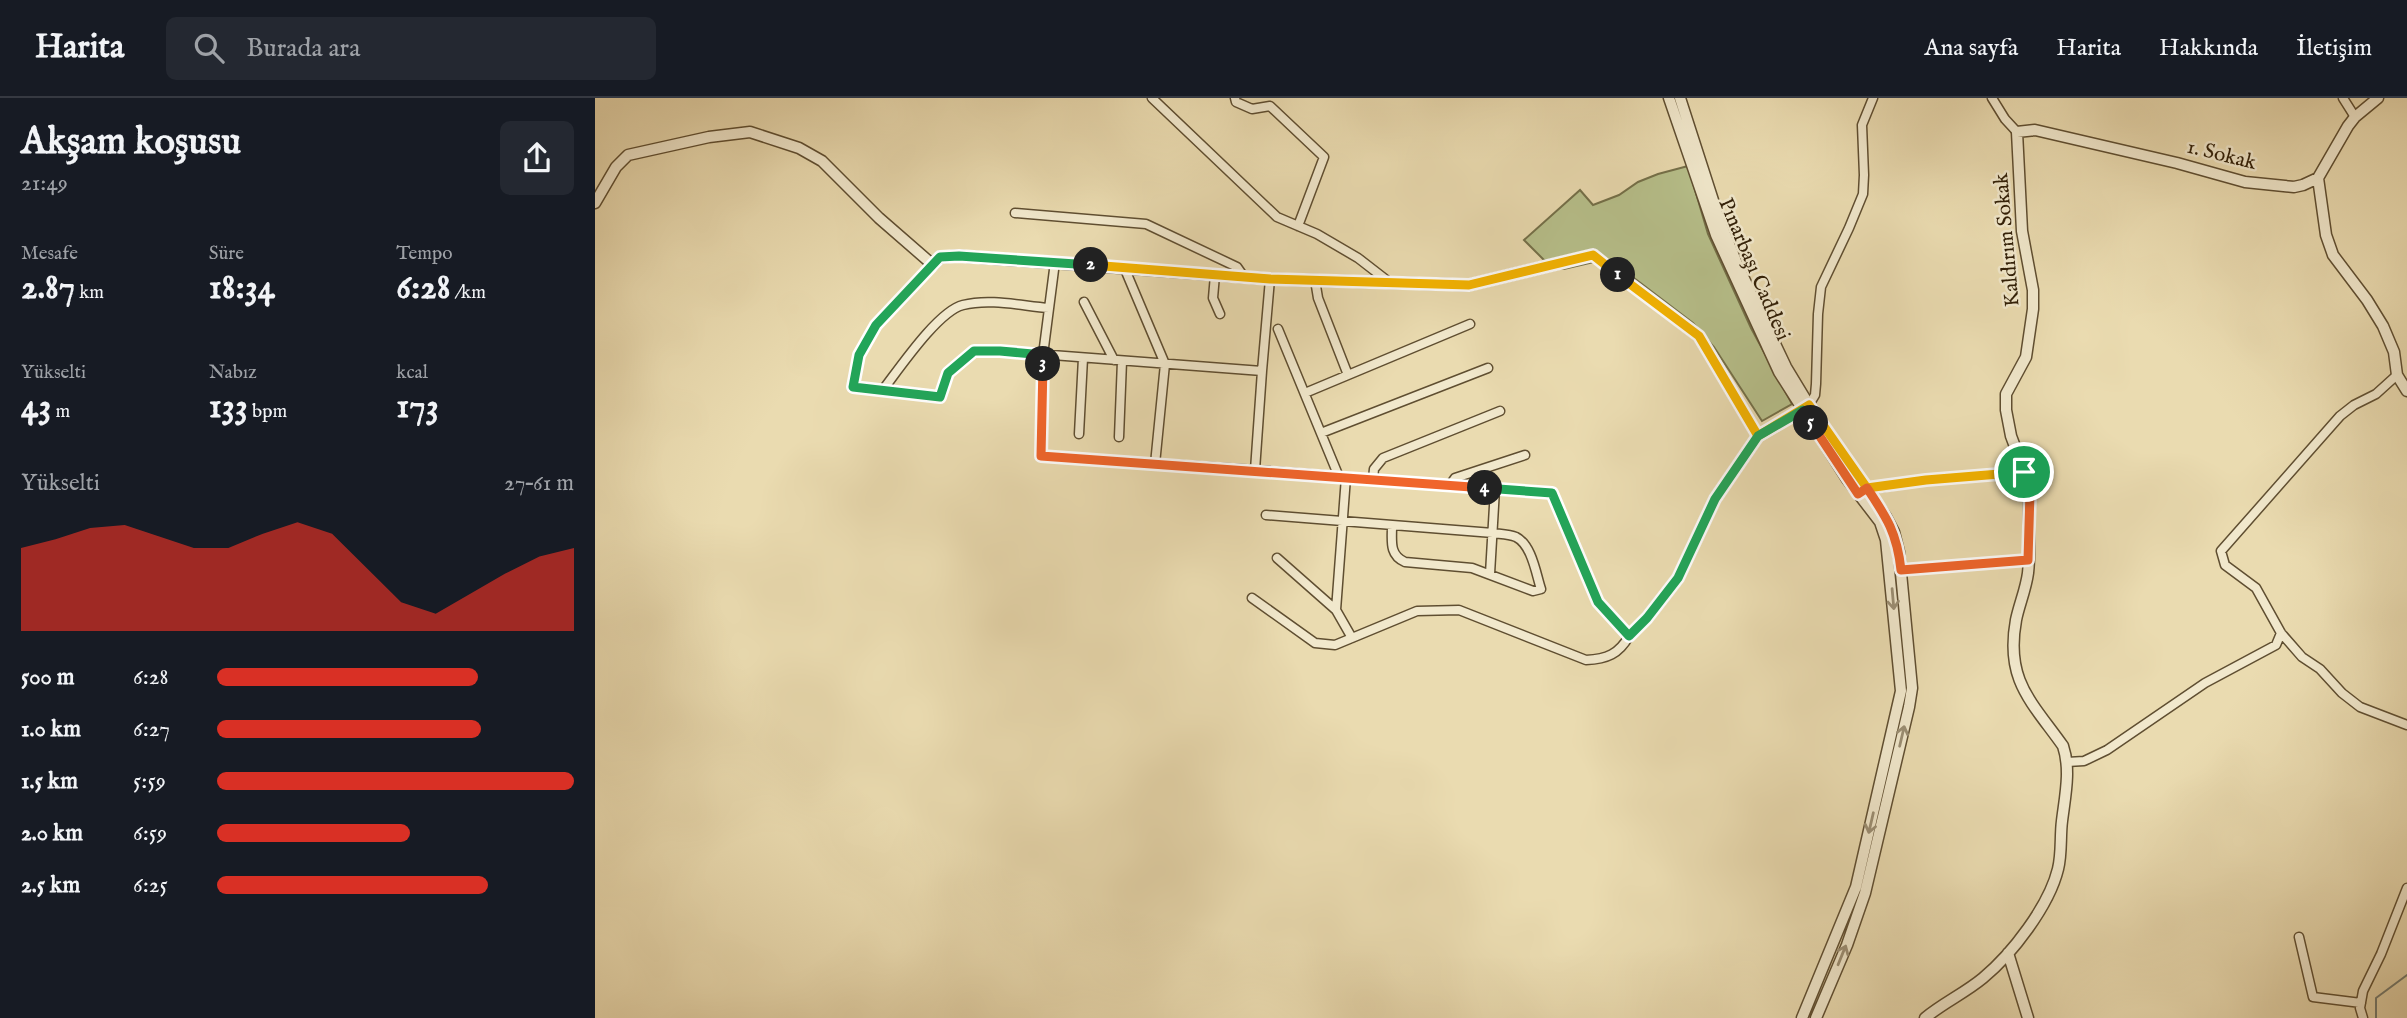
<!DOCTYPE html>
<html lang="tr">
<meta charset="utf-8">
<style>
body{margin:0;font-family:"IM FELL English",serif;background:#242831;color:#f1f3f6;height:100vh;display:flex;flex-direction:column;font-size:26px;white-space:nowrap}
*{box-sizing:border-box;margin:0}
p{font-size:23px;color:#9ea1a6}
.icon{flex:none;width:38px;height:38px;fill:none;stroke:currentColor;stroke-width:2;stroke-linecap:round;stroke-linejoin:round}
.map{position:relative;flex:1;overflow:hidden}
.sheet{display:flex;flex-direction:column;background:#171b24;width:595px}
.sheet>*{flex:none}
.pin{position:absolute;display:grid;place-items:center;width:60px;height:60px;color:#fff;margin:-30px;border:4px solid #fff;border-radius:50%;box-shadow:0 2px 7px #0007}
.km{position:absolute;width:35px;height:35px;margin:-18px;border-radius:50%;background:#222;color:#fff;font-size:19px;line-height:35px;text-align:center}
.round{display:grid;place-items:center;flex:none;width:74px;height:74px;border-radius:10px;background:#242831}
.headline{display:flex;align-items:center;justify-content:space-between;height:119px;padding:0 21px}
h1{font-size:38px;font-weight:700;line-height:52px}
.metrics{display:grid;grid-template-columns:repeat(3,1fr);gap:10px;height:119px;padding:7px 21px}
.metrics div{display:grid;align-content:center}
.metrics b{font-size:35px;font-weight:700}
.metrics small{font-size:19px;font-weight:400}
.metrics p{font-size:19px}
.chart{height:196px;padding:14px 21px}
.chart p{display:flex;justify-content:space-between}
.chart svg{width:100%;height:126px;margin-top:7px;fill:#d93025;opacity:.7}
ul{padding:0 21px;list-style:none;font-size:23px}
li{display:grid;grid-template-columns:112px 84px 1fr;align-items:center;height:52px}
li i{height:18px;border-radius:9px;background:#d93025}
header{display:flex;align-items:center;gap:42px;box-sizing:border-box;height:98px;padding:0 35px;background:#171b24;border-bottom:2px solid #363941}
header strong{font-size:33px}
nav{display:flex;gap:38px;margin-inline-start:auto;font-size:24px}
.search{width:490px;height:63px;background:#242831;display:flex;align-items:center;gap:18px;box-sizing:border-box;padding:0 24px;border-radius:10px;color:#9ea1a6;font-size:26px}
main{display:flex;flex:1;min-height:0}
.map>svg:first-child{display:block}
.green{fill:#b7c08b;stroke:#747049;stroke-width:2}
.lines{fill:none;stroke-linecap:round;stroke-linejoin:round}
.stream{stroke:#727b71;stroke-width:2}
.minor-casing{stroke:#5f4e31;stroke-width:11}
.tertiary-casing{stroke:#5f4e31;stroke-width:13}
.minor{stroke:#f1e8cc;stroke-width:8}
.tertiary{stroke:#f1e8cc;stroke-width:10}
.oneway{stroke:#9b8e73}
.split-1-casing{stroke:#fff;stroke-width:14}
.split-2-casing{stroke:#fff;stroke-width:14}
.split-3-casing{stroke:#fff;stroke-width:14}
.split-4-casing{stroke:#fff;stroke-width:14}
.split-5-casing{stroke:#fff;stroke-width:14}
.split-6-casing{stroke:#fff;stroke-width:14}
.split-1{stroke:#f5b400;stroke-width:9}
.split-2{stroke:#f5b400;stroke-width:9}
.split-3{stroke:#22a559;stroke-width:9}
.split-4{stroke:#f0652b;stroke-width:9}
.split-5{stroke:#22a559;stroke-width:9}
.split-6{stroke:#f0652b;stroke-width:9}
.labels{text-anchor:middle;stroke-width:5;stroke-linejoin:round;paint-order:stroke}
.street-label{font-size:21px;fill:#311f07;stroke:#f1e8cc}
</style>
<header>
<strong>Harita</strong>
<div class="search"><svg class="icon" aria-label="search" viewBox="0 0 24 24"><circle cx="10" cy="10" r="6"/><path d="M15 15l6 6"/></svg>Burada ara</div>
<nav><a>Ana sayfa</a><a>Harita</a><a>Hakkında</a><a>İletişim</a></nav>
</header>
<main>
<section class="sheet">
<div class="headline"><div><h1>Akşam koşusu</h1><p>21:49</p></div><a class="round"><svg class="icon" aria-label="share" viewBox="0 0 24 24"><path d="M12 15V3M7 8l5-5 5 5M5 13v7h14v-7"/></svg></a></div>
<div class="metrics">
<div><p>Mesafe</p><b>2.87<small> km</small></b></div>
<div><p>Süre</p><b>18:34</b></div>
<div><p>Tempo</p><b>6:28<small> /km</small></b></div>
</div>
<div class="metrics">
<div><p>Yükselti</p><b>43<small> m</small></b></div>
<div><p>Nabız</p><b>133<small> bpm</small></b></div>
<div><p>kcal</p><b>173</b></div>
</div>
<div class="chart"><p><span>Yükselti</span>27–61 m</p>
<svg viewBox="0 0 160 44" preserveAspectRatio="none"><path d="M0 44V15L10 12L20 8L30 7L40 11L50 15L60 15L70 10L80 6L90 10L100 22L110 34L120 38L130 31L140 24L150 18L160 15V44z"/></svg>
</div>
<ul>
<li><b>500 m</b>6:28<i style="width:73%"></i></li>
<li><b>1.0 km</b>6:27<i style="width:74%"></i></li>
<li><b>1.5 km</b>5:59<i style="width:100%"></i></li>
<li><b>2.0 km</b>6:59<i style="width:54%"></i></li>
<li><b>2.5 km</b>6:25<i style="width:76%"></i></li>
</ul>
</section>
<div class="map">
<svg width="1812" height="920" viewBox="0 0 1812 920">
<rect width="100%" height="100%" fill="#eadbb0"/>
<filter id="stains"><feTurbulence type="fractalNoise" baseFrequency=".00286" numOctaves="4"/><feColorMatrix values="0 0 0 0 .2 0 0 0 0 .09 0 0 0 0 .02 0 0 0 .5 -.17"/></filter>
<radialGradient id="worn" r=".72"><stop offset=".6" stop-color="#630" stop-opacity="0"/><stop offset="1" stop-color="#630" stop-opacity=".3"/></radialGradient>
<path class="green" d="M1093 68 1113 136 1156 230 1197 306 1167 323 1119 249 1098 225 1023 168 1012 164 1003 163 969 171 955 168 929 142 985 92 998 107 1024 97 1043 84 1063 76Z"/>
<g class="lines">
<path class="stream" d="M1781 920V900L1812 877"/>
<g class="minor-casing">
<path id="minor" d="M557 0 682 119 722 136 763 160 794 184
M640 0 641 4 657 11 675 8 729 59 703 128
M1397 0 1410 21 1422 34
M1748 0 1760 19
M420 115 551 126 642 169 649 179
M460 164 448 257 446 358 660 372
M338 167 281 227 264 257 258 289 345 299 353 275 379 253H405L667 273 660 372 957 395 1002 504 1034 538C1024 556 1012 561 991 562L864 512 822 513 740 547 720 545 657 500
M529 169 570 266 560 366
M620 177 618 200 625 216
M720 182 723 200 753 277
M489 204 519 262
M683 231 744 379
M667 273 675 181
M1802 277 1781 296 1759 307 1745 318 1626 453 1630 467 1661 490 1686 535 1707 559 1725 571 1747 595 1765 609 1812 627
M287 293C304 271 343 213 368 207 395 200 427 208 454 210
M710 295 875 226
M1214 307 1220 297 1221 286 1223 216 1226 189 1254 130 1268 96 1269 77 1267 27 1278 0
M726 335 893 270
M484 336 488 260
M524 339 527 263
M751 379 741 512 757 540
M778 381 779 371 788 360 905 313
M855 387 860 380 930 357
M1269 392 1331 382 1429 374
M671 417 898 435C905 436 914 436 921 439 937 447 941 476 946 491L938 493 877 470 810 464C794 457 797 443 797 428
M682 460 741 512
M1306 472 1433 462
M895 476 900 391
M1472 664 1489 663 1512 652 1610 585 1681 547 1686 535
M1704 839 1718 899 1766 905
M1768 920 1765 910 1768 893 1786 856 1812 790"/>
</g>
<g class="tertiary-casing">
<path id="tertiary" d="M1074 0 1121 137 1184 274 1252 381 1285 424 1291 442 1306 593 1261 789 1207 920
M1085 0 1125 124 1143 168 1191 269 1214 307 1291 419 1299 434 1304 454 1317 590 1314 609 1270 795 1252 847 1221 920
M1723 80 1731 137 1738 157 1772 202 1788 228 1799 254 1802 277 1812 293
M0 105 21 69 33 57 114 39 155 34 204 50 227 63 284 120 338 167 345 159 364 158 675 181 874 187 998 157 1104 238 1163 338
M1034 538 1052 520 1083 480 1120 401 1163 338 1211 309
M1413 855 1433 920
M1330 920C1348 905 1370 895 1388 880 1417 856 1454 808 1463 771 1467 755 1465 738 1467 723 1470 698 1476 672 1468 648 1436 603 1410 582 1421 522 1424 507 1431 491 1433 475 1436 450 1432 421 1435 394L1432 381 1416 338 1411 312V296L1431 259 1438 211V192L1427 133 1422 34 1440 32 1582 65 1650 84 1699 89 1708 87 1723 80 1753 28 1760 19 1783 0"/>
</g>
<use href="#minor" class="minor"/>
<use href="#tertiary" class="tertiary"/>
</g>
<defs><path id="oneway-shaft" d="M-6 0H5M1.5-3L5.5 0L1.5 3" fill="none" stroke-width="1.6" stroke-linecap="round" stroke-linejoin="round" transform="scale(1.75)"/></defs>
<g class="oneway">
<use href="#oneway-shaft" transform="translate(1298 501) rotate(85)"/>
<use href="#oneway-shaft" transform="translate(1307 638) rotate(-77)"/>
<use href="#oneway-shaft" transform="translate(1276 725) rotate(103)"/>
<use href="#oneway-shaft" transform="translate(1247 857) rotate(-68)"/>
</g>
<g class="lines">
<g class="split-1-casing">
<path id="split-1" d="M1023 177 1104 238 1163 338 1214 307 1272 390 1331 382 1429 374"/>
</g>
<g class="split-2-casing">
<path id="split-2" d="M496 167 675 181 874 187 998 157 1023 177"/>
</g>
<g class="split-3-casing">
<path id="split-3" d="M448 266 449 257 405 253H379L353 275 345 299 258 289 264 257 281 227 345 159 364 158 496 167"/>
</g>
<g class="split-4-casing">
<path id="split-4" d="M448 266 446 358 890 390"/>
</g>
<g class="split-5-casing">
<path id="split-5" d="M890 390 957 395 1003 504 1034 538 1052 520 1083 480 1120 401 1163 338 1208 312 1216 325"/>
</g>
<g class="split-6-casing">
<path id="split-6" d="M1216 325 1263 396 1272 390C1292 420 1302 435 1306 472L1433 462 1435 394 1429 374"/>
</g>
<use href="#split-1" class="split-1"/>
<use href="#split-2" class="split-2"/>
<use href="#split-3" class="split-3"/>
<use href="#split-4" class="split-4"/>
<use href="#split-5" class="split-5"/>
<use href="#split-6" class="split-6"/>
</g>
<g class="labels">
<g class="street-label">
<text transform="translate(1627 56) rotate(14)" y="7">1. Sokak</text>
<text transform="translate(1411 142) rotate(-95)" y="7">Kaldırım Sokak</text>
<text transform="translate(1160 171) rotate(67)" y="7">Pınarbaşı Caddesi</text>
</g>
</g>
<rect width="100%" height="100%" filter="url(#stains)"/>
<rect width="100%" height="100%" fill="url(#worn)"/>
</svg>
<div class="pin" style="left:1429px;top:374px;background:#1e9e55"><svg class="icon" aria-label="arrive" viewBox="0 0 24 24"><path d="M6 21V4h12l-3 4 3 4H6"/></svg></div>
<b class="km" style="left:1023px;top:177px">1</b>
<b class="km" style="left:496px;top:167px">2</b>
<b class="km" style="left:448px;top:266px">3</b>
<b class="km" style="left:890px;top:390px">4</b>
<b class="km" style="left:1216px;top:325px">5</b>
</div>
</main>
